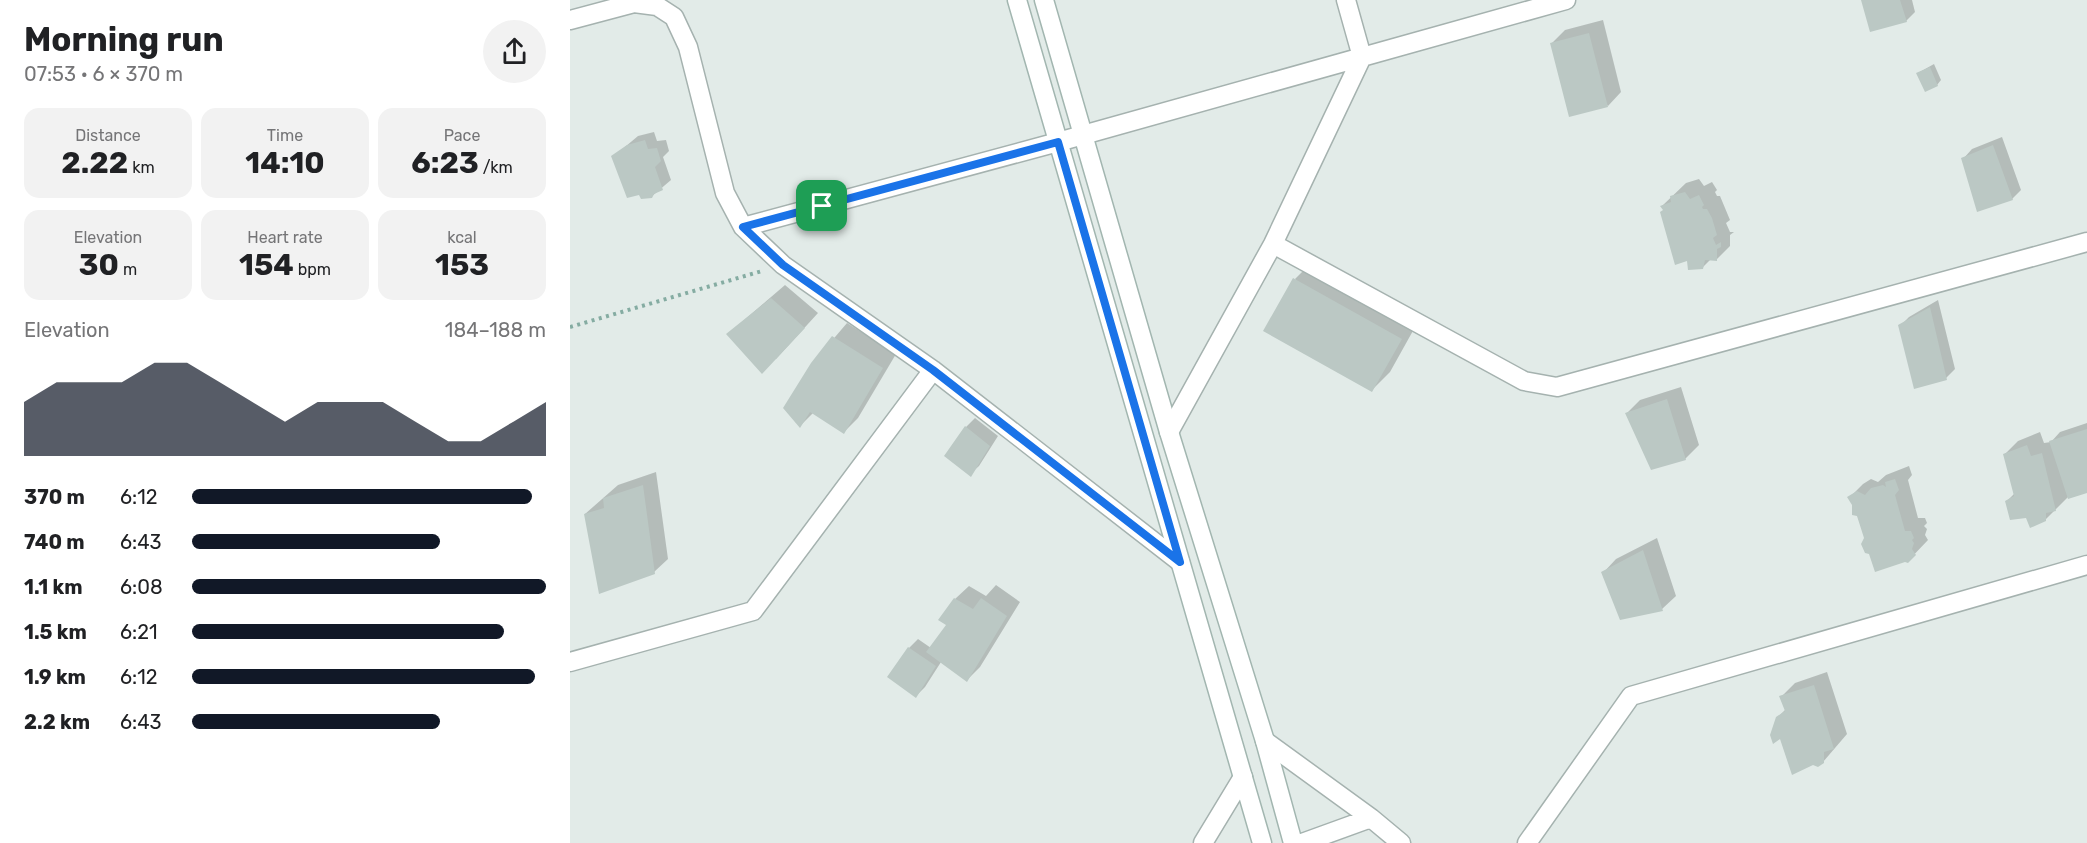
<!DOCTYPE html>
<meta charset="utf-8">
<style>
body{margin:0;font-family:Rubik,sans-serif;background:#f2f2f2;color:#202124;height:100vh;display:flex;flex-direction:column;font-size:22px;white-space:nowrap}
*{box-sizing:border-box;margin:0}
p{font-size:20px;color:#757577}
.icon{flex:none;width:33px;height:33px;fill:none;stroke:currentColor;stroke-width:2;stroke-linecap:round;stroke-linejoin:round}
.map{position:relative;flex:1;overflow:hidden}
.details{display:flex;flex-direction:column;background:#fff;width:570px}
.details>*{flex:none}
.pin{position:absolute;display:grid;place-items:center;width:51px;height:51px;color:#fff;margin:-26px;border-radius:12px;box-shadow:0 3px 9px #0006}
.round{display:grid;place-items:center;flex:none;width:63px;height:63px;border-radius:32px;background:#f2f2f2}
.overview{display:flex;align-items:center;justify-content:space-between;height:102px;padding:0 24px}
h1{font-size:33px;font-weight:700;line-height:45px}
.stats{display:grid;grid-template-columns:repeat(3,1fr);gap:9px;height:102px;padding:6px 24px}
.stats div{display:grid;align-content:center;border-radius:15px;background:#f2f2f2;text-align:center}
.stats b{font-size:30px;font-weight:700}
.stats small{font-size:16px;font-weight:400}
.stats p{font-size:16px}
.chart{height:168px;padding:12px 24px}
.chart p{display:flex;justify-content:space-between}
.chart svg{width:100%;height:108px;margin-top:6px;fill:#111827;opacity:.7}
ul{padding:0 24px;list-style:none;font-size:20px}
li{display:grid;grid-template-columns:96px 72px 1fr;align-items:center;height:45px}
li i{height:15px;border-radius:8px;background:#111827}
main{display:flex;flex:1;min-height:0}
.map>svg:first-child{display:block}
.shadow{fill:#0003}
.building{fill:#bbc8c4}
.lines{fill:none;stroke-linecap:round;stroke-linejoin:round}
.street-casing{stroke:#a5b2af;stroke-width:21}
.secondary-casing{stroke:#a2b6b0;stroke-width:21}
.path{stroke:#85aca2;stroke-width:4;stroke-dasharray:3 4.5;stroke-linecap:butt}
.street{stroke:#fff;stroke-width:18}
.secondary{stroke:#fff;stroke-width:18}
.route-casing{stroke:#fff;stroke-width:12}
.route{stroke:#1a73e8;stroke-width:8}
</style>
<main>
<section class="details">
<div class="overview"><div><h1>Morning run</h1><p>07:53 · 6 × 370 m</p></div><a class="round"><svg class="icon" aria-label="share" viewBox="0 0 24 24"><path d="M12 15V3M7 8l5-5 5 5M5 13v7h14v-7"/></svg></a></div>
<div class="stats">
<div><p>Distance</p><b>2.22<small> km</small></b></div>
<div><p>Time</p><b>14:10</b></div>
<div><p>Pace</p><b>6:23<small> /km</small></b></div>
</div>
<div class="stats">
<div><p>Elevation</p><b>30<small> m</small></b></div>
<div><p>Heart rate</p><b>154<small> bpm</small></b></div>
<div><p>kcal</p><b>153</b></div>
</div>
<div class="chart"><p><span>Elevation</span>184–188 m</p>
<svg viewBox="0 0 160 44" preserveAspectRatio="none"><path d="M0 44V22L10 14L20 14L30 14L40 6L50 6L60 14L70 22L80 30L90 22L100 22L110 22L120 30L130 38L140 38L150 30L160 22V44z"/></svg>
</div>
<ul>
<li><b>370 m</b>6:12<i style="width:96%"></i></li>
<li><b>740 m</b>6:43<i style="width:70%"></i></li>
<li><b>1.1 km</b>6:08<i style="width:100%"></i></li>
<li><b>1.5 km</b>6:21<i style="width:88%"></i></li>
<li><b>1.9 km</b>6:12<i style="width:97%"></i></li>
<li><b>2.2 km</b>6:43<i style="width:70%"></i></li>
</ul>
</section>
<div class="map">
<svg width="1517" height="843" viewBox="0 0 1517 843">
<rect width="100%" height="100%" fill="#e2ebe8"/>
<path class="shadow" d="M1292 0H1342L1345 12 1336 21Z
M1033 20 1051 92 1038 106 982 43 995 30Z
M1364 64 1371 80 1367 85 1348 73Z
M84 132 87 141 96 140 99 151 93 157 101 180 81 197 43 157 68 136Z
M1432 137 1451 190 1442 199 1393 159 1402 149Z
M1129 179 1134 186 1142 182 1147 190 1145 192 1147 196H1150L1160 220 1156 223 1160 232H1164L1160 235V246L1147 259H1141L1133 267 1119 259 1092 206 1116 183Z
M742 262 849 320 820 372 802 390 725 279Z
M215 285 248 313 206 359 158 334Z
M1368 300 1385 369 1376 378 1330 326 1339 317Z
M277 323 326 354 288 418 274 432 244 412 230 426 242 364Z
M1111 387 1129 445 1115 459 1057 413 1070 400Z
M405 418 428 436 409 466 400 474 396 427Z
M1517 423V491L1498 497 1475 520 1457 516 1437 501 1445 493 1435 454 1448 441 1470 432 1474 443 1481 442 1490 432Z
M1339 466 1342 475 1338 480 1348 518H1355L1357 523 1354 526 1357 529 1355 535 1358 540 1338 561 1300 553 1284 505 1279 498 1293 484 1301 479 1308 482 1316 475Z
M86 472 98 559 84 572 15 514 48 485Z
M1087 538 1106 596 1092 609 1033 573 1046 559Z
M426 585 450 602 410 667 397 680 371 662 355 687 346 696 339 648 348 639 361 648 378 625 385 599 399 586 416 596Z
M1257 672 1277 734 1253 762 1207 718 1216 709 1211 697 1225 683Z"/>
<path class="building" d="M1291 0H1330L1337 22 1300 32Z
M1019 33 1038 107 999 117 980 43Z
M1360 67 1368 86 1355 92 1346 73Z
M75 140 78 149 87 148 91 161 85 167 93 190 84 194 82 198 71 199 69 195 57 198 41 156 57 145Z
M1423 145 1443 200 1407 212 1391 158Z
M1115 192 1120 199 1129 195 1134 205 1132 207 1133 209H1137L1142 218 1147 235 1143 238 1146 245 1151 242V247L1147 249V261L1135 260 1133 269 1118 270 1117 261 1105 265 1090 212 1093 210 1090 206 1101 202 1100 196Z
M723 278 832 339 802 392 693 331Z
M201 298 235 328 192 374 156 334Z
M1360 307 1377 380 1344 389 1328 325Z
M262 336 313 368 274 434 240 412 230 428 213 408 241 363Z
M1097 399 1116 460 1081 470 1055 413Z
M395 426 420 446 401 477 374 456Z
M1517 429V493L1498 499 1479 441Z
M1457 445 1461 456 1472 453 1486 511 1476 513V521L1460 528 1456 518 1440 520 1435 501 1444 496 1433 454Z
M1325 479 1329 490 1325 495 1335 531H1341L1344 538 1342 540 1344 543 1342 549 1346 555 1338 563 1335 562 1305 572 1299 554 1295 553 1291 544 1294 538 1287 516 1282 515V505L1277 497 1287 491 1295 495 1301 488 1313 485 1316 487 1315 482Z
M73 485 85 574 29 594 14 514 34 508 33 498Z
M1073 550 1093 611 1050 620 1031 572Z
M384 598 403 609 411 598 437 616 397 682 356 652 376 625 368 620Z
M338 647 366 666 346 698 317 677Z
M1244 685 1264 749 1254 752V763L1248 767 1243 765 1222 775 1210 739 1203 744 1200 735 1206 717 1215 711 1209 696Z"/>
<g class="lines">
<g class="street-casing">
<path id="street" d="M0 20 64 3 87 6 104 17 118 47 155 193 173 227 213 265 363 370 610 562
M173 227 488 142 996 0
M703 244 954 381 987 387 1517 242
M599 432 703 244 792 57 776 0
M0 662 183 611 363 370
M695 741 801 818 831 843
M633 843 673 777
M732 843 801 818
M957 843 1061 696 1517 565"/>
</g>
<g class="secondary-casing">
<path id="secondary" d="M447 0 692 843
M474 0 599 432 695 741 723 843"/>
</g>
<path class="path" d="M0 327 192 271"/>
<use href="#street" class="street"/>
<use href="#secondary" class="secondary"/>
</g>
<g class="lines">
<g class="route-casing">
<path id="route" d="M488 142 610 562 363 370 213 265 173 227Z"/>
</g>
<use href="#route" class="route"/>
</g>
</svg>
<div class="pin" style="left:252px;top:206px;background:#1e9e55"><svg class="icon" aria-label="arrive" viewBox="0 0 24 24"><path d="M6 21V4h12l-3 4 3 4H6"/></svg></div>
</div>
</main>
